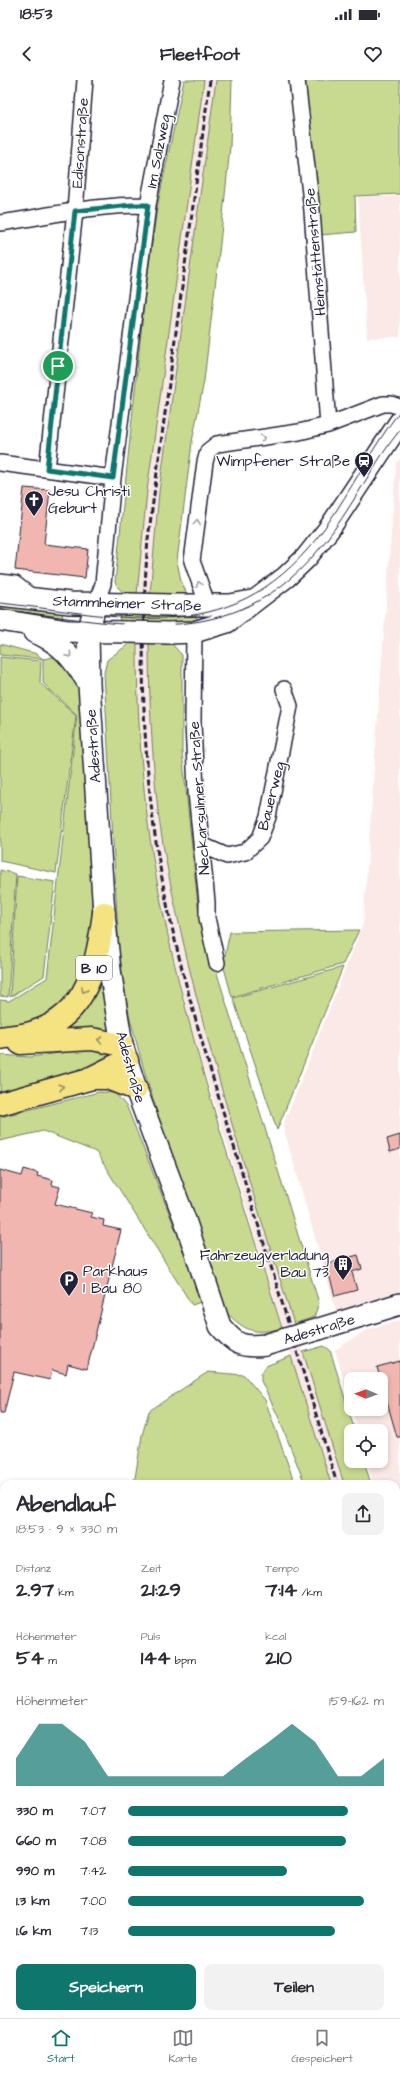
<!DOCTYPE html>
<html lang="de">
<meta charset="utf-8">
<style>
body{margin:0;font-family:"Architects Daughter",sans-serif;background:#f2f2f3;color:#2b2b33;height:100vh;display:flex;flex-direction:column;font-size:15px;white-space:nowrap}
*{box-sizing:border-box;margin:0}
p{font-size:13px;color:#7c7c81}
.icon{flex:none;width:22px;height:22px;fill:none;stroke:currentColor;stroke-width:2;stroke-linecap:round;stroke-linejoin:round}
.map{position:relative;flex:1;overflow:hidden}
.details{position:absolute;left:0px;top:1400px;width:400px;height:538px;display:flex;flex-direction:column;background:#fff;border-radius:12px 12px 0 0;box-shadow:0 2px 6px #0003}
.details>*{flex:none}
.needle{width:26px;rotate:271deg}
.controls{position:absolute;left:344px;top:1292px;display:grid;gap:8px}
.controls a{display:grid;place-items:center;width:44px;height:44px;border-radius:8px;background:#fff;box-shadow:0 2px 6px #0003;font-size:20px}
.pin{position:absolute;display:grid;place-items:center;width:34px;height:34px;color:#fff;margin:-17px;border:2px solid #fff;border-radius:50%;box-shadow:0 1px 4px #0007}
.round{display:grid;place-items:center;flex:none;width:42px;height:42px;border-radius:8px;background:#f2f2f3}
.overview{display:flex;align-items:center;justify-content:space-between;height:68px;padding:0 16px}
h1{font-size:22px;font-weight:800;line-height:30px}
.metrics{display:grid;grid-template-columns:repeat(3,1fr);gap:6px;height:68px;padding:4px 16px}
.metrics div{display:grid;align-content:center}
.metrics b{font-size:20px;font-weight:800}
.metrics small{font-size:11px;font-weight:400}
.metrics p{font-size:11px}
.chart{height:112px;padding:8px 16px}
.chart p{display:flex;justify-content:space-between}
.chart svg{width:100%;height:72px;margin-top:4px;fill:#0f766e;opacity:.7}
.primary-button{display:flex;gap:8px;margin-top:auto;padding:8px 16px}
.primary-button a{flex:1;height:46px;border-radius:8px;background:#0f766e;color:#fff;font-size:16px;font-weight:800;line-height:46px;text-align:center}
.primary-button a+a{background:#f2f2f3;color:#2b2b33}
ul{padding:0 16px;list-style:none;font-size:13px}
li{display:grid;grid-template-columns:64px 48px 1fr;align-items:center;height:30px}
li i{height:10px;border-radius:5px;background:#0f766e}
.status{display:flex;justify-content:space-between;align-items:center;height:28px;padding:0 20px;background:#fff;direction:ltr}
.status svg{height:11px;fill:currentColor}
header{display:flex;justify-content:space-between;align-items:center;height:52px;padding:0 16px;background:#fff;font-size:18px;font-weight:800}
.tabs{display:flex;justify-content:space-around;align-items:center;height:56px;border-top:1px solid #e1e1e2;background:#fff;font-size:11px;color:#7c7c81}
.tabs a{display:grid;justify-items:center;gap:2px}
.tabs .active{color:#0f766e}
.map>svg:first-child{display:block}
.built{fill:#fbe9e7}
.green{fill:#c7da8f;stroke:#747e65}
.building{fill:#f1b6af;stroke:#22223b}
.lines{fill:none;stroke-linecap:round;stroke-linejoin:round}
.street-casing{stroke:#22223b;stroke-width:18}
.secondary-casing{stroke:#22223b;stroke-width:24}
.highway-casing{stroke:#22223b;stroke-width:25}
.street{stroke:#fff;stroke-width:15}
.secondary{stroke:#fff;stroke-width:21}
.highway{stroke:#f5e382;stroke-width:22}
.tram{stroke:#22223b;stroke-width:1}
.rail{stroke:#22223b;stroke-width:3;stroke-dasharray:6 3;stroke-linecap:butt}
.secondary-bridge-casing{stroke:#22223b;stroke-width:24;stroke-linecap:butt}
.secondary-bridge{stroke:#fff;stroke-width:21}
.oneway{stroke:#9c9ca7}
.oneway2{stroke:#968c62}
.route-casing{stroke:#fff;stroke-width:8}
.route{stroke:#0f766e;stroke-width:5}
.labels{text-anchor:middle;stroke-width:3;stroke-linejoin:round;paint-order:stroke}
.shield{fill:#fff;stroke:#646476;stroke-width:1}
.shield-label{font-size:14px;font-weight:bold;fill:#22223b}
.street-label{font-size:15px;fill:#22223b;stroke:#fff}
.poi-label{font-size:15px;fill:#22223b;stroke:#fff;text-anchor:end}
</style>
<div class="status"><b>18:53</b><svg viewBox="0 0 49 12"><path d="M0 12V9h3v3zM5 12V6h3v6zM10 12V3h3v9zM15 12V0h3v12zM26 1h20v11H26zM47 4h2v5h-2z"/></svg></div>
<header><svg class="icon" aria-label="back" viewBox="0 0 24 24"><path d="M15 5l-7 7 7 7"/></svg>Fleetfoot<svg class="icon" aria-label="heart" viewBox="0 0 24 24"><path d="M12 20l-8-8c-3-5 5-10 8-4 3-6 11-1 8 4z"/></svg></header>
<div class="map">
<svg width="400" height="1938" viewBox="0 0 400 1938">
<rect width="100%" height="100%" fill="#fff"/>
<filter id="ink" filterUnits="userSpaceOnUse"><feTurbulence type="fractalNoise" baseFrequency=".025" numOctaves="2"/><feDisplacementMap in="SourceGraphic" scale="8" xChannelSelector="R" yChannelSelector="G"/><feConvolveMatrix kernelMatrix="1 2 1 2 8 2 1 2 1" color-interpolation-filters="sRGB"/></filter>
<g filter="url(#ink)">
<path class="built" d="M204 0H216L159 412 150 506V637L158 732 174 825 203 945 344 1404H331L191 948 162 827 146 733 138 637 137 514 147 411Z
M400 116V257L367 258 358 117Z
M400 378V1212L336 1231 283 1046 363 844 396 384Z
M400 1240V1501L396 1486V1404H373L367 1381H381V1351H358L352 1329H381V1299H351V1325L335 1270 369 1249Z
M396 1570 400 1582V1620L396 1608Z"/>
<path class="green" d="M184 0H204L147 411 137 514C126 514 120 513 115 502L145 214 157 128Z
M216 0H232L230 67 220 164 204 301 192 362 177 481 181 501 188 516 150 514 159 412Z
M303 0H400V114L355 116 356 152 320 155Z
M0 519 63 528 62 541 0 534Z
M195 532 197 539 220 533 223 540 119 546 120 534Z
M170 562 182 575V672L199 835 319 1223 314 1237 294 1244C257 1125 218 1007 189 887 177 835 165 784 158 731 152 676 149 619 149 563Z
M130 563H137C137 652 144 740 162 827 191 970 239 1109 282 1248 255 1255 246 1252 226 1232L161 1045 144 990 128 931 119 871 104 593 107 580Z
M0 564 37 574 43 579 64 575 76 599 84 633 92 809V860L80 900 61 923 32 944 0 949V920L9 921 47 898 77 635 43 603V579L0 575Z
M0 577 41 581 40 603 76 635 56 793 0 781Z
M0 790 16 794 8 917 0 916Z
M17 796 55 802 44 896 10 917Z
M359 850 343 884 232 917 223 884 230 852Z
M343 887 277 1050 233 918Z
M101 897 110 954 35 959Z
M97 968 114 972 100 986 0 1015V975L30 977Z
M99 1012 115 1013 127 1027 204 1221 192 1225 96 1072 43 1051 0 1061V1037Z
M324 1266 330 1270 355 1351H351V1381H364L371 1404H344L303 1272Z
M291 1276 331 1404H305L278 1336 261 1301V1294L266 1286Z
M208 1292 244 1295 265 1320 295 1404H134L142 1355 149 1331Z
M396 1490 400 1505V1582L396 1570Z
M396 1608 400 1620V1670L396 1661Z
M4 1674V1741H0V1699Z"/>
<path class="building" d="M24 408 50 410 44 464 88 469 85 498 15 490Z
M400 1055V1069L390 1072 387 1059Z
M24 1089 38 1093 37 1096 53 1100 52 1105 60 1107 55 1124 92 1133 91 1137 104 1140 103 1146 121 1150 87 1289 68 1284 66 1294 52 1290 50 1300 14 1292 4 1333H0V1090L22 1096Z
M358 1175 362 1189 352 1192 357 1210 335 1216 326 1184Z
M400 1281V1357H397L377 1287Z"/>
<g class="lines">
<g class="street-casing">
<path id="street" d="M297 0 312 131 328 345
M0 143C48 136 99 124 148 125
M0 383 113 398
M47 389 75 131 85 0
M0 502 15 504 33 518
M96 523 103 504 113 398 148 125 172 0
M208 526 192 481 205 382 208 371 217 364 299 352 328 345 383 324H391L400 327
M194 552 193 642 196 712 207 822V838L217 883
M202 765 227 776 245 772 260 758 268 737 290 626 284 609
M395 1934 396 1938
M169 1938 171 1934"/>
</g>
<g class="secondary-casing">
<path id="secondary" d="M0 515 70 523 129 524
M96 523 88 552 89 604 104 833 110 890 122 965 136 1009 185 1140 220 1246C235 1264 241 1268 265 1265
M170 525H230L252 521
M0 540 68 551 129 552
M34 552C62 563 73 579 89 604
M169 553 194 552 227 542 286 497 306 478 329 449 400 342
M319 1249 400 1224"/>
</g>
<g class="highway-casing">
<path id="highway" d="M0 958C11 956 23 956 34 952 89 935 97 882 104 833
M20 963 92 959 122 965
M90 998H107L136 1009
M0 1024 89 999 127 980"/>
</g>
<use href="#street" class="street"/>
<use href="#secondary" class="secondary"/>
<use href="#highway" class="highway"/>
<path class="tram" d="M0 523C131 537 236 572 326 446 352 409 372 367 400 331
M0 529C132 545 243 578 333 451 357 418 375 381 400 350"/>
<path class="rail" d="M210 0 148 459C141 550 141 641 152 732 166 853 204 970 240 1086 273 1192 305 1298 337 1404
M396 1589 400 1601"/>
<g class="secondary-bridge-casing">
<path id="secondary-bridge" d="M129 524 170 525
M129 552 169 553
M265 1265 319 1249"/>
</g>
<use href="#secondary-bridge" class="secondary-bridge"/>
</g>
<defs><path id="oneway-chevron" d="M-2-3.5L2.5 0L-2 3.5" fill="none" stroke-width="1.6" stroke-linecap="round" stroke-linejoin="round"/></defs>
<g class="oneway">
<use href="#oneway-chevron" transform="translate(263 358) rotate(-9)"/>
<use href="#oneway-chevron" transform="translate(197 442) rotate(-82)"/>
<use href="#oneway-chevron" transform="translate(199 504) rotate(-111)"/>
<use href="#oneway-chevron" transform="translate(69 575) rotate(49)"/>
</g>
<g class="oneway2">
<use href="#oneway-chevron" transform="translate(84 910) rotate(119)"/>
<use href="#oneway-chevron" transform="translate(100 960) rotate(-170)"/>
<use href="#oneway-chevron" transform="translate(61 1007) rotate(-16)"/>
</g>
</g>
<g class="lines" filter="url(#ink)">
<g class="route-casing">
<path id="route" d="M132 125H148L113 398 47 389 75 131Z"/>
</g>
<use href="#route" class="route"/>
</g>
<defs>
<g id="station-pin" transform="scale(1)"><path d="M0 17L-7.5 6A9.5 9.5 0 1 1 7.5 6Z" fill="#22223b" stroke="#fff"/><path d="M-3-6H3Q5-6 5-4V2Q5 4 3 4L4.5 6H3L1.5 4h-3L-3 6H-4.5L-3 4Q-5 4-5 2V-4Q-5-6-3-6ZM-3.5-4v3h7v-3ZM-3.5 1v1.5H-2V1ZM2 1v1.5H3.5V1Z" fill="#fff"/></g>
<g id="church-pin" transform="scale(1)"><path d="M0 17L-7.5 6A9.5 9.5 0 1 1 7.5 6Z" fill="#22223b" stroke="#fff"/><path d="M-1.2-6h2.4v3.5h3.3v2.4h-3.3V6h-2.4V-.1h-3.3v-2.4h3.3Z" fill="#fff"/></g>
<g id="building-pin" transform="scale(1)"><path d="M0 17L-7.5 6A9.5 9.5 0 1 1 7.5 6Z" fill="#22223b" stroke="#fff"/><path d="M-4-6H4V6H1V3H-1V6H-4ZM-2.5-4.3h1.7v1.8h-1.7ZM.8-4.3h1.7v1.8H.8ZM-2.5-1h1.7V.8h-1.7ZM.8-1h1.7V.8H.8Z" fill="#fff"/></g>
<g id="parking-pin" transform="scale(1)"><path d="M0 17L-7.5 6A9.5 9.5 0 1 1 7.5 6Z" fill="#22223b" stroke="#fff"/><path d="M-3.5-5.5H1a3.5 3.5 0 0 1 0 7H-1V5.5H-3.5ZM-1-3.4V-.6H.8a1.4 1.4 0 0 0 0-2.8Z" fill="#fff"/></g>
</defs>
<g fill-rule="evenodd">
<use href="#station-pin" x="364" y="381"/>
<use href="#church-pin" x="34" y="420"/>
<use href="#building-pin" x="343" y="1184"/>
<use href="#parking-pin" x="69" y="1200"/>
</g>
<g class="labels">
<rect class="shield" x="76" y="876" width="36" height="24" rx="3"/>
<g class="shield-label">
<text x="94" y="893">B 10</text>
</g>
<g class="street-label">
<text transform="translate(80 63) rotate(-86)" y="5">Edisonstraße</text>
<text transform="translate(158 71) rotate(-79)" y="5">Im Salzweg</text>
<text transform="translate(315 172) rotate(-95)" y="5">Heimstättenstraße</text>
<text transform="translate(127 523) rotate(2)" y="5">Stammheimer Straße</text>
<text transform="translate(93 666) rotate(-94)" y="5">Adestraße</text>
<text transform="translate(271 716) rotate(-76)" y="5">Bauerweg</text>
<text transform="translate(199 718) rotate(-94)" y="5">Neckarsulmer Straße</text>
<text transform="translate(131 987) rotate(74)" y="5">Adestraße</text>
<text transform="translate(319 1249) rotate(-17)" y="5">Adestraße</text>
</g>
<g class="poi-label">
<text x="350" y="386">Wimpfener Straße</text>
<text x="48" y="416" text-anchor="start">Jesu Christi<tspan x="48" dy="17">Geburt</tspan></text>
<text x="329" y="1180">Fahrzeugverladung<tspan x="329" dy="17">Bau 73</tspan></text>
<text x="83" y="1196" text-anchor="start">Parkhaus<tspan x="83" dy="17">1 Bau 80</tspan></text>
</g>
</g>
</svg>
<div class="controls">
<a><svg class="needle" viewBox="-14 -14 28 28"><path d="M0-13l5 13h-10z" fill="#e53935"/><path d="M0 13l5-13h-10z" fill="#7c7c81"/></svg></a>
<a><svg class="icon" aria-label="locate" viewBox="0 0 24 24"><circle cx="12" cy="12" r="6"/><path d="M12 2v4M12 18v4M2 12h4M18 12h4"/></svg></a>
</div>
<div class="pin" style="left:58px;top:286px;background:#1e9e55"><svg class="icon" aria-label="arrive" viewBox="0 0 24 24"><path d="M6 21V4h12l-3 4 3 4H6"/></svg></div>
<section class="details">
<div class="overview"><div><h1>Abendlauf</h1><p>18:53 · 9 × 330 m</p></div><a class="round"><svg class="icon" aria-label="share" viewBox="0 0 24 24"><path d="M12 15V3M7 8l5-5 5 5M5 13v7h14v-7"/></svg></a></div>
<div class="metrics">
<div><p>Distanz</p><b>2.97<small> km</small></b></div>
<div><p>Zeit</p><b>21:29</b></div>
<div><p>Tempo</p><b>7:14<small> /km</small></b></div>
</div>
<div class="metrics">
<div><p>Höhenmeter</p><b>54<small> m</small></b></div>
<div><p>Puls</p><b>144<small> bpm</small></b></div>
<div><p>kcal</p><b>210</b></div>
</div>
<div class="chart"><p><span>Höhenmeter</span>159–162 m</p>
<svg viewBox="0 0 160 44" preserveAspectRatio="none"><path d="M0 44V27L10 6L20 6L30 17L40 38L50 38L60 38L70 38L80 38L90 38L100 27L110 17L120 6L130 17L140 38L150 38L160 27V44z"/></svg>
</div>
<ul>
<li><b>330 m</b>7:07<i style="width:86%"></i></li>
<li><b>660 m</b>7:08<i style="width:85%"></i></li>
<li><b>990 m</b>7:42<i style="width:62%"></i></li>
<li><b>1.3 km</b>7:00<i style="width:92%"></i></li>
<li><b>1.6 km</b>7:13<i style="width:81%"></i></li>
</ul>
<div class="primary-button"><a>Speichern</a><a>Teilen</a></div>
</section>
</div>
<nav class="tabs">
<a class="active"><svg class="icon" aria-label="home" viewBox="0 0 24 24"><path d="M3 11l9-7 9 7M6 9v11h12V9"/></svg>Start</a>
<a><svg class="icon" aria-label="map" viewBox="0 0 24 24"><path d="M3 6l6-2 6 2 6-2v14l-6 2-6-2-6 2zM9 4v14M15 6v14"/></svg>Karte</a>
<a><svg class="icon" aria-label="saved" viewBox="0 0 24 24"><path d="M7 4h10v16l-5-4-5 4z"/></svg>Gespeichert</a>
</nav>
